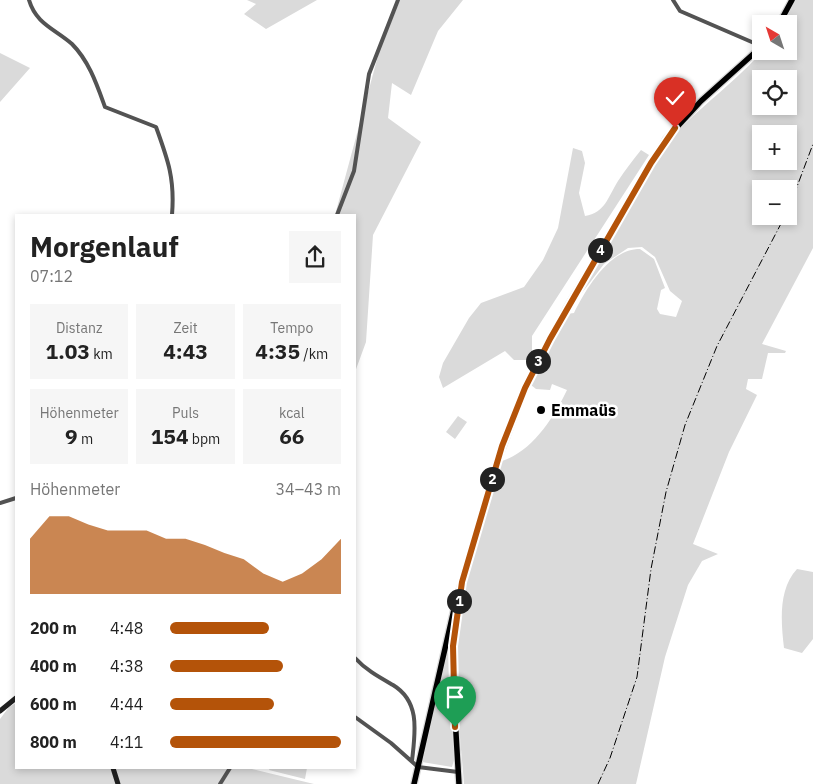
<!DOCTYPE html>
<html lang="de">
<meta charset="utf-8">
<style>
body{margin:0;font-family:"IBM Plex Sans",sans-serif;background:#f6f6f6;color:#222;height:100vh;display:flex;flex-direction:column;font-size:19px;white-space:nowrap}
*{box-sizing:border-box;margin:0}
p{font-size:16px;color:#767676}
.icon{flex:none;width:28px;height:28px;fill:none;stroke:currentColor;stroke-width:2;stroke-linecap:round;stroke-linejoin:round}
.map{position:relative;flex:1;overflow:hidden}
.sheet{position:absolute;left:15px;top:214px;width:341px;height:555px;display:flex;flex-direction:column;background:#fff;border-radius:0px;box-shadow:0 2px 8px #0003}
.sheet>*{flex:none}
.needle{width:32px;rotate:321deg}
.tools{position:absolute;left:752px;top:15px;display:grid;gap:10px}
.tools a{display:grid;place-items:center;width:45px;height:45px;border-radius:0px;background:#fff;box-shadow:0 2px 8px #0003;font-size:25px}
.pin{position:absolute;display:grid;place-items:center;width:42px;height:42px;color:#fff;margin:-51px -21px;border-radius:50% 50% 50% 0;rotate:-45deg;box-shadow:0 0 5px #0007}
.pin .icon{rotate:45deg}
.km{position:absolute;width:25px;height:25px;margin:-12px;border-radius:50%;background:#222;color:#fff;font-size:14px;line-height:25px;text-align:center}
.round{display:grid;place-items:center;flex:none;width:52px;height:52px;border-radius:0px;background:#f6f6f6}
.summary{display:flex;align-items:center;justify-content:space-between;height:85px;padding:0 15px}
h1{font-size:28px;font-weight:700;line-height:38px}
.stats{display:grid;grid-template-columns:repeat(3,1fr);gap:8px;height:85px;padding:5px 15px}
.stats div{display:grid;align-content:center;border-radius:0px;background:#f6f6f6;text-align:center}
.stats b{font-size:21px;font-weight:700}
.stats small{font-size:14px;font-weight:400}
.stats p{font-size:14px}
.chart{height:140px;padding:10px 15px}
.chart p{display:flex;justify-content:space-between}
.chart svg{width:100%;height:90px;margin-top:5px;fill:#b45309;opacity:.7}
ul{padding:0 15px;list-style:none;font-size:16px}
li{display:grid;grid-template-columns:80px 60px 1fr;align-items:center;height:38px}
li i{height:12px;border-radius:6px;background:#b45309}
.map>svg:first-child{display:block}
.green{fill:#dadada;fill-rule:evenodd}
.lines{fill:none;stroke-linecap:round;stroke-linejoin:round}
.primary-casing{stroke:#dbdbdb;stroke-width:8}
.street{stroke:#535353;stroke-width:4}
.secondary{stroke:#202020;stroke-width:5}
.primary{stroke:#000;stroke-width:5.5}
.rail{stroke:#000;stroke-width:1;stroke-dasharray:8 2.5 1 2.5;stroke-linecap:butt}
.route-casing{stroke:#fff;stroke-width:10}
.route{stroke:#b45309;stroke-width:6}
.poi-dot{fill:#000;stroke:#fff;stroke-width:2}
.labels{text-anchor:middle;stroke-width:5;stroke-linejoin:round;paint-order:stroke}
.poi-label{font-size:16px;font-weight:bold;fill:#000;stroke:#fff;text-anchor:start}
</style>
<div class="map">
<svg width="813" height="784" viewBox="0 0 813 784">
<rect width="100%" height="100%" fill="#fff"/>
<path class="green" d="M247 0H317L266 29 244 14 256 4Z
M400 0H463L438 31 411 95 392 83 388 118 421 142 373 235 366 342 355 372V215H335L379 52Z
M796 0H813V248L762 344 786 351 785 353H768L762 379H748L746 389 757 395 729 452 693 544 718 554 702 561 688 585 665 657 636 784H464C460 732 453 679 458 627 463 571 484 514 502 461 533 451 554 417 567 390L552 384 550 390 536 389 531 385 566 314 574 313C586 289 609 249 640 249L654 259 665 288 661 290 657 309 660 314 676 317 682 301 670 291 655 257 642 247 628 248 604 264 572 306 663 150C693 109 731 88 762 51H789V24H783ZM761 79H789V106H761ZM761 134H789V161H761ZM761 189H789V216H761Z
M0 53 30 68 0 102Z
M573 148 582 151 585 163 579 193 585 216C605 213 608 197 618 181 625 170 633 160 641 150L649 155 532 336V351L528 360H514L505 351 443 388 439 377 443 363 469 318 481 303 524 287 543 260 558 228Z
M458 416 467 422 455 439 446 432Z
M797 569 813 572V639L802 653 784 648C781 623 778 589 797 569Z
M451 629 449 686 454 760 452 767 422 762Z
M16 703V768H111L116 784H0V719L9 707Z
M114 768H228L219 784H120Z
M232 768H248L314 784H222Z
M270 768H307L305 779 269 770Z"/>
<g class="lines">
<g class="primary-casing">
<path id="primary" d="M779 24 792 0
M458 606 452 666 459 784
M414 784 455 605 496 465 525 388 566 309 666 139 701 101 761 47"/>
</g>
<path class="street" d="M29 0C36 24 55 29 72 44 89 61 97 85 105 107L156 127C168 160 175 179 172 215
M673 0 680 11 761 46
M337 215 354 171 369 74 398 0
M0 503 16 498
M355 658C366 670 379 677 393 685 421 702 415 733 412 761
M355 717 391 743 418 767 458 772
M220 784 230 768"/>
<path class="secondary" d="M0 711 16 698
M113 768 118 784"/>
<use href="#primary" class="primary"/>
<path class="rail" d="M789 208 813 144
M598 784 610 758 637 677 651 569 666 492 685 425 717 346 785 216"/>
</g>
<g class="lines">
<g class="route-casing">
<path id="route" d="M455 727 453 646 462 582 502 446 525 388 550 339 651 163 675 128"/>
</g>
<use href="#route" class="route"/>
</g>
<circle class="poi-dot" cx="541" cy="410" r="5"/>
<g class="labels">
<g class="poi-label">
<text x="551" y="416">Emmaüs</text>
</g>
</g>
</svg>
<div class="tools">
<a><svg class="needle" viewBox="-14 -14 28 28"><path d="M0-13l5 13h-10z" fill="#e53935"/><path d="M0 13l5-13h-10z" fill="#767676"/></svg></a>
<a><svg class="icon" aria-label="locate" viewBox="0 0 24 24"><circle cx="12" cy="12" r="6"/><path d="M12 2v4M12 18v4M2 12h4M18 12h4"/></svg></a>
<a>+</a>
<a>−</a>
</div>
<div class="pin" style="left:455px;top:727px;background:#1e9e55"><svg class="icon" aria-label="arrive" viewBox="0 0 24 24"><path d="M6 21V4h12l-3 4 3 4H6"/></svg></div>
<div class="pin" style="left:675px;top:128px;background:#d93025"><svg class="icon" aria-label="check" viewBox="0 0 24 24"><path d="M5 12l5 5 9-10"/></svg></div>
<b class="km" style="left:459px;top:601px">1</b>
<b class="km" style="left:492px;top:479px">2</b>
<b class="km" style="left:538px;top:361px">3</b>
<b class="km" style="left:600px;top:250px">4</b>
<section class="sheet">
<div class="summary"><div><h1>Morgenlauf</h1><p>07:12</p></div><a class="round"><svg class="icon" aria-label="share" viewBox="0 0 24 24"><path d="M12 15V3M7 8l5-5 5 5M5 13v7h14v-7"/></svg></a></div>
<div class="stats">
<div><p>Distanz</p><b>1.03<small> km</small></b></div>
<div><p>Zeit</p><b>4:43</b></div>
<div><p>Tempo</p><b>4:35<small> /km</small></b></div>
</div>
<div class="stats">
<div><p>Höhenmeter</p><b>9<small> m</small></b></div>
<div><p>Puls</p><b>154<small> bpm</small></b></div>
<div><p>kcal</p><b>66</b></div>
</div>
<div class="chart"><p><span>Höhenmeter</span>34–43 m</p>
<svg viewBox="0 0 160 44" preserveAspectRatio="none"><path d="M0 44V17L10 6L20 6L30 10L40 13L50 13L60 13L70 17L80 17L90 20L100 24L110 27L120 34L130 38L140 34L150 27L160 17V44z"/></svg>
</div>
<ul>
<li><b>200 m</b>4:48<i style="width:58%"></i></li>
<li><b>400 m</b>4:38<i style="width:66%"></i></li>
<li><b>600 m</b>4:44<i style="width:61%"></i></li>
<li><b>800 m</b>4:11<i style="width:100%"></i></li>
</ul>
</section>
</div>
